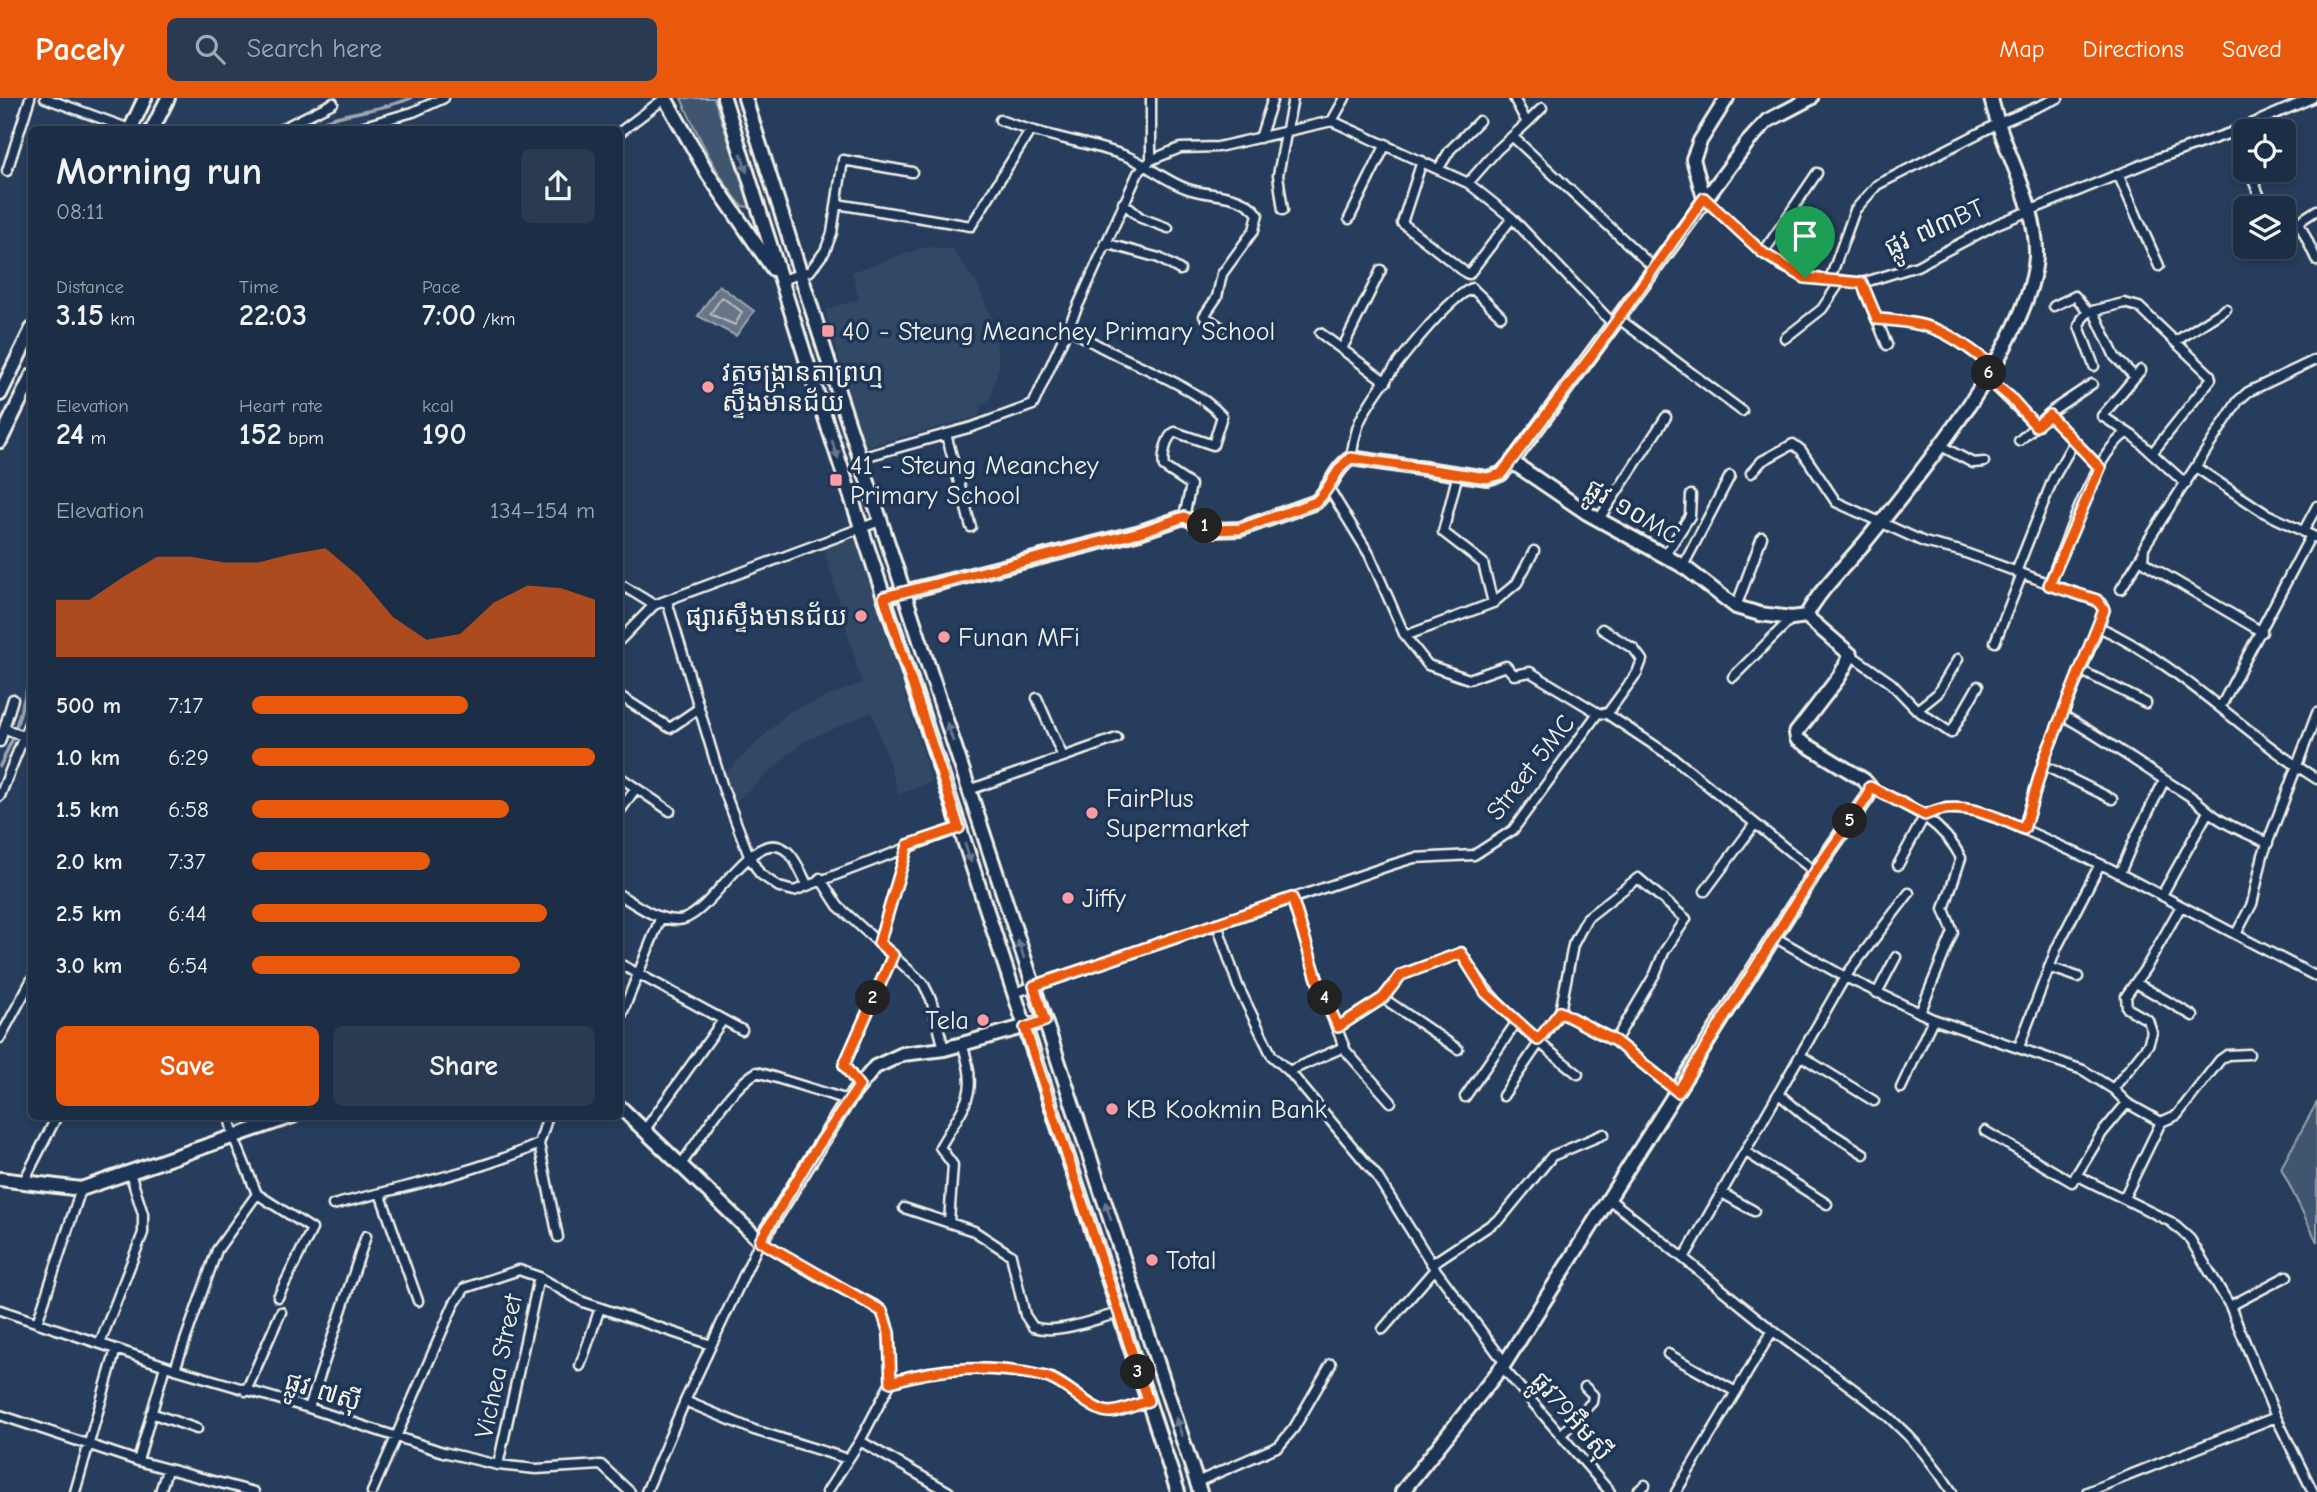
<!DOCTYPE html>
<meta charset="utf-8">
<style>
body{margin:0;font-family:"Comic Neue","Noto Sans Khmer",sans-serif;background:#293a51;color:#f1f3f6;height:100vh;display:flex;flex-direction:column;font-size:26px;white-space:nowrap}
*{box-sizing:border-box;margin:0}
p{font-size:23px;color:#a0a8b3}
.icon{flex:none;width:38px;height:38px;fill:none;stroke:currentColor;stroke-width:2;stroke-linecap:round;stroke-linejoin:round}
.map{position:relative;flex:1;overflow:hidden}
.side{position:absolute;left:28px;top:28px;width:595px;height:994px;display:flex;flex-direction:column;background:#1c2e46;border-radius:10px;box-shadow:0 4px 10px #0003,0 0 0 2px #3a4a5f}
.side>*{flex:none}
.fabs{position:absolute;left:2233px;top:21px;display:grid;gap:14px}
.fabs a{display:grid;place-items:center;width:63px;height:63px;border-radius:10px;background:#1c2e46;box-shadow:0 4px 10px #0003,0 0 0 2px #3a4a5f;font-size:35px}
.pin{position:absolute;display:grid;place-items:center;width:60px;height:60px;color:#fff;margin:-72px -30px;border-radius:50% 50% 50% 0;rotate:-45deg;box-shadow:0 0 7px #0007}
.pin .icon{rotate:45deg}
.km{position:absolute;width:35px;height:35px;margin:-18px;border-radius:50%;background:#222;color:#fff;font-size:19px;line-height:35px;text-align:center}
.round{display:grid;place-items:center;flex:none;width:74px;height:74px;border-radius:10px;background:#293a51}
.overview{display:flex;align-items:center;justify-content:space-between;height:119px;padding:0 28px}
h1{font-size:38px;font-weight:700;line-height:52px}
.stats{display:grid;grid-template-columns:repeat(3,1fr);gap:10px;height:119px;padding:7px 28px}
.stats div{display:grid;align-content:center}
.stats b{font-size:30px;font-weight:700}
.stats small{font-size:19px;font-weight:400}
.stats p{font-size:19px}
.chart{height:196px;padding:14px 28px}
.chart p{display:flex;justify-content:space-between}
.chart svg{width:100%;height:126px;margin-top:7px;fill:#ea580c;opacity:.7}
.button{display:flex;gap:14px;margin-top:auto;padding:14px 28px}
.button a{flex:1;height:80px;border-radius:10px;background:#ea580c;color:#fff;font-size:28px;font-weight:700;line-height:80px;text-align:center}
.button a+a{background:#293a51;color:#f1f3f6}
ul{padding:0 28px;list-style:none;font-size:23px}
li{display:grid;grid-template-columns:112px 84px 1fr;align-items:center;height:52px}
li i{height:18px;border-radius:9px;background:#ea580c}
header{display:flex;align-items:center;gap:42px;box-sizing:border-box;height:98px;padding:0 35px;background:#ea580c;color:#fff}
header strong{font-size:33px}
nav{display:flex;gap:38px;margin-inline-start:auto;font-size:24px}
.search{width:490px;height:63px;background:#293a51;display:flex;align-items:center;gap:18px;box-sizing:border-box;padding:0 24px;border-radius:10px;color:#a0a8b3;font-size:26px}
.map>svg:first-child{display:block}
.built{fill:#334966}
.green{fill:#40546f;stroke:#9aa2ac;stroke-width:2}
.water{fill:#677588;stroke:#9fa7ae;stroke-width:2}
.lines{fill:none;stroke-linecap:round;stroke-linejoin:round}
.shore{stroke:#bcbfc2;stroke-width:2}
.stream{stroke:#9fa7ae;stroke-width:3.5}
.street-casing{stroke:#f4f1e8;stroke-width:13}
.secondary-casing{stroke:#f4f1e8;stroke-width:18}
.primary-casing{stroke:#f4f1e8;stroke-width:18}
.street{stroke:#1d3557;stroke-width:8}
.secondary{stroke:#1d3557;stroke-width:12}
.primary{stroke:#1d3557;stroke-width:12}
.oneway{fill:#68778a}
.route-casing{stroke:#fff;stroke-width:14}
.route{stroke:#ea580c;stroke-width:9}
.poi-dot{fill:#ff9aa2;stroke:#1d3557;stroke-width:2.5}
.labels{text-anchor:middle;stroke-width:7;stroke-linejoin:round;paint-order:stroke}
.street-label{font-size:26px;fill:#f4f1e8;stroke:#1d3557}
.poi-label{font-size:26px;fill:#f4f1e8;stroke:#1d3557;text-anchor:start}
</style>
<header>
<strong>Pacely</strong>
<div class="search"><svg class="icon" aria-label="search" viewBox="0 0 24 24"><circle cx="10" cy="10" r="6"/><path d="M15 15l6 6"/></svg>Search here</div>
<nav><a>Map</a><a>Directions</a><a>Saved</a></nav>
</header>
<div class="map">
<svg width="2317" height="1394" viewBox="0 0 2317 1394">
<rect width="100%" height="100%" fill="#263d5d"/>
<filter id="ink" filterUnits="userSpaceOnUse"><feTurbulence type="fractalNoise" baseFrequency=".0143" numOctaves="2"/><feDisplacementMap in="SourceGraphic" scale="14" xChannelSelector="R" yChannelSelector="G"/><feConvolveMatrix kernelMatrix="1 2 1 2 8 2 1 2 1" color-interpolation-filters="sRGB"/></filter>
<g filter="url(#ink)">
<path class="built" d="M926 149 952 151 978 187 993 226 999 267 989 303 981 307 979 318 864 349 825 212 859 201 852 174Z
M855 439 932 684 899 696 872 614 803 644 734 705 725 675 789 614 862 585 824 451Z"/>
<path class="green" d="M681 0H714L751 109 742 108C716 77 698 37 681 0Z
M2317 1004V1144L2281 1070Z"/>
<path class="water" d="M719 187 754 213 736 238 698 218Z"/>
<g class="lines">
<path class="shore" d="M722 199 742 214 735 227 710 216Z"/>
<path class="stream" d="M304 32C336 13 377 15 411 0
M0 668 12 642 32 575"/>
<g class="street-casing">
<path id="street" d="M45 0 130 31
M1000 22C1041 38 1085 43 1126 58 1147 66 1166 84 1188 91 1212 99 1241 94 1258 116L1254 132 1222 176 1217 199 1204 218 1222 230
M1332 23 1345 0
M1527 25 1542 10
M279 32 333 5
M350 32 413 14 444 0
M620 34 665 0
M2233 34 2245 63
M1260 40 1273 0
M1514 40 1654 170
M1151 62V0
M1422 63 1402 125 1466 175 1469 176 1512 120
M1439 70 1450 52 1479 23
M2249 72 2264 109
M7 73 30 0
M2118 76 2159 168
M1468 85 1497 52 1527 25 1514 0
M1704 100 1763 155 1782 168 1805 179 1862 185 1917 168 1997 126 2156 61 2233 34 2312 0
M1123 105 1141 120 1168 130
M837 106 971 128 1030 33
M1283 112 1278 77 1293 0
M2317 112 2300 123V127L2317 163
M1349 121 1386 46
M1105 145 1159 160 1180 172
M1763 155 1817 75
M1830 181 1855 112 1877 87 1997 26 2058 0
M781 182 810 173 825 153 832 135 843 62 912 74
M1862 185 1887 247
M2054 208 2075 198 2088 214
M2094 214 2115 259 2135 279
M1618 220 1742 313
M1877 221C1936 225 1946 233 1993 269
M1070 230C1113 262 1188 281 1222 318L1213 347 1175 334C1166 338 1162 359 1164 369L1191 387 1184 419
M1320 235 1386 284
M1785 240 1822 211 1840 184
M2176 243 2226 211
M1343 249 1381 172
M2094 268 2079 228 2082 221 2088 214 2124 205 2139 209 2210 277 2211 281 2153 354
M2141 272 2102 318 2133 338 2186 386
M1986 279 2036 328
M2049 317 2100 370
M946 336 971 429
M2019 343 2053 312 2092 286
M1941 348 1973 365 1984 364
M860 360 972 329 1033 307 1138 75 1151 62 1180 50 1218 49 1332 23 1468 85 1512 120 1613 226
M1351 360C1353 348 1355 334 1360 323 1373 293 1443 203 1472 190L1501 218
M2197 370 2265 415 2317 440
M1458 375 1443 434 1483 465 1493 505
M1751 375 1762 363 1793 346 1801 352 1836 404 1924 444 1960 453 2102 505 2104 512 2099 529 2045 659 2024 731
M1328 389 1369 456 1405 538 1428 567 1469 581 1506 568 1514 577 1530 574 1598 615 1607 616 1675 661 1815 774
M1599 421 1666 319
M2303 434 2317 408
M1665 457 1690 418 1691 397
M1683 468 1730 378
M2016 474 2053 381 2074 344
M620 486 654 507
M2049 487C2064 449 2093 359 2125 336
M2121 491 2142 457
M667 503 723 690 749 758 760 776 779 789 794 793 959 730
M1736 509 1762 439
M2099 529C2180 566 2242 635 2317 681
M1602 531 1634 551 1642 562 1637 575 1607 616
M2262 534 2150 468 2143 463 2144 449 2238 303 2248 294 2317 261
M1405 538 1493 505 1517 485 1534 453
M620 542 654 507 880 423
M1995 544 2022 476
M1851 557 1891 585 1917 612 1951 635 1978 588
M2082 573 2146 605
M1733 579 1792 520
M620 598 670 630 698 611
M1037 600 1063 659
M2221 608 2311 437
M1917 612 1937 596 1958 561
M2062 617C2105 641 2143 669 2185 695 2199 703 2209 716 2224 724 2238 732 2253 738 2268 745
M6 631 25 639
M0 644 13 601
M2043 667 2112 701
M620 679 670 713
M1870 689C1906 707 1942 722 1961 760L1944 811 1953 834 1920 915
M969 692 1117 640
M0 698 32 618
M620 713 636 690
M1898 767 1925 717 1943 710 1974 712 2008 724 2111 771 2317 879
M2120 775 2135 740 2164 683
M820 780 838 808 923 885 931 901 944 951
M1705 793 1754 727
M1909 795 1845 879 1933 921 2083 972 2113 991 2127 1005 2161 1024 2177 1017 2220 962 2227 957 2249 956
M620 797C638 808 656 822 678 822 711 822 753 722 788 754 796 761 802 777 807 786
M2162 797 2208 714
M1292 800 1319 887 1346 953 1391 1004
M1217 826 1238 888 1272 958 1289 973 1376 1077 1435 1171 1505 1265
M2236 836 2252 806 2263 757 2317 615
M879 845 908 747
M620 866 742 932
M2049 869 2078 879
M2136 885 2193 918
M1014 895 1391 767 1414 760 1474 757 1513 732 1598 615
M1877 895 1896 859
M1383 900 1458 951
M1560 914 1615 943 1678 994
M620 921 660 821
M1338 929 1383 900 1401 877 1461 855C1492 907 1531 939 1578 976
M0 940 32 881
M2019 949 2057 849 2100 766
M1801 958 1874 1003
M1289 973 1344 949
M859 988 844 967 893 857
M1901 990 1933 921
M2113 991 2148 947 2152 934 2148 922 2127 910 2126 898 2147 868 2181 808
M1779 996 1806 1019 1864 1056
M1503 998 1560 914 1573 847 1587 820 1638 780 1686 821 1664 854 1655 876 1615 943
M1465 999 1516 925
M229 1018 234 1040 257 1096 312 1131 278 1199
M644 1033 723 922
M1985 1033 2072 1084 2102 1035 2127 1005
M539 1046 558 1139
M1746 1054 1827 1106
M680 1068C700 1041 729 990 757 974L848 1002
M2076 1077 2171 1124 2190 1141 2230 1208 2276 1319 2313 1394
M24 1083 57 1018
M380 1095 418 1203
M1722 1095 1754 1113
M2124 1100 2161 1024
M1610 1102C1665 1144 1718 1189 1772 1232 1843 1286 1903 1315 1952 1394
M333 1107C402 1089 474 1075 539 1046L548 1018
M904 1110 974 1133 1011 1157 1025 1217 1033 1229C1058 1237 1094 1221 1119 1215
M949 1124 953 1067 940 1049C965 1005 980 997 962 946
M1684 1160 1845 879 1774 839
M1433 1165 1501 1120 1552 1058 1604 1036
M2230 1208 2287 1178
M0 1212 175 1271 309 1310 443 1354 498 1367 536 1371 601 1367 630 1394
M37 1225 81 1091
M1383 1231 1435 1171
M100 1245 143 1135V1116L130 1075
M1668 1256 1736 1294
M580 1268 600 1210
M1502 1269 1610 1394
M175 1271 217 1152 257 1096
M891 1284C940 1268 995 1267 1046 1279 1068 1285 1092 1315 1111 1314 1123 1313 1137 1306 1148 1303
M246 1293 281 1214
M685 1303 754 1332 848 1361
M309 1310 366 1138
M151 1315 197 1331
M0 1317 138 1363 254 1394
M1561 1337 1592 1304 1593 1297 1585 1289
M860 1343 949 1394
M138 1363 165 1268
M498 1367 539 1179
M1197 1384 1279 1348 1294 1330 1331 1266
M75 1394 116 1251
M160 1394 167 1372
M372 1394 454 1206 465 1190 519 1172 539 1179 583 1204 711 1247
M646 1394 685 1303 760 1143 821 1180 878 1209 885 1219 889 1235 891 1284 860 1343 827 1394
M1637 1394 1645 1387
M1676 1394 1773 1232
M2087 1394 2276 1319"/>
</g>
<g class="secondary-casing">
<path id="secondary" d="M1704 100 1693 61 1700 43 1727 0
M1512 364 1747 45 1767 23 1811 0
M884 499 1140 434 1184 419 1213 432 1240 431 1316 404C1331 391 1334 371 1351 360L1487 380 1501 376 1512 364 1587 415 1683 468 1736 509 1760 516 1792 520 1806 518C1820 491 1846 467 1866 443 1917 380 2032 240 2036 158 2038 105 2002 52 1991 0
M620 1009 760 1143 848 1002 875 969 903 956 944 951 1045 923
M0 1081 81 1091 293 1018
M1402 1394 1505 1265 1815 774 1868 698 1870 689 1864 682 1797 641 1796 635 1839 579 1851 557 1806 518"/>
</g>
<g class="primary-casing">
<path id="primary" d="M665 0 708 76 773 171
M724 0 812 280 1178 1394
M745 0 831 272 1200 1394
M130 32 145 0
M152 32 168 0
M0 296 32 231
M0 343 32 278"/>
</g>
<use href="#street" class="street"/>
<use href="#secondary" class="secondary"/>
<use href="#primary" class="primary"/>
</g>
<defs><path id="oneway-solid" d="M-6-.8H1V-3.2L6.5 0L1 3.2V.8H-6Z" transform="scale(1.75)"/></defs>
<g class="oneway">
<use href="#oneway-solid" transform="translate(744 65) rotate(73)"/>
<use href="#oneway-solid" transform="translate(835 352) rotate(72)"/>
<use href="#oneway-solid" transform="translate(950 634) rotate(-108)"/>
<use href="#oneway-solid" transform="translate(968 755) rotate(72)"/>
<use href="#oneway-solid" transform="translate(1021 851) rotate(-109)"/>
<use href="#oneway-solid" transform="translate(1108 1113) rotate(-108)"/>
<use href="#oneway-solid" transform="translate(1179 1329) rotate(-108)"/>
</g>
</g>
<g class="lines" filter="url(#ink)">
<g class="route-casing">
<path id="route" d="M1704 100 1763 155 1805 180 1862 185 1877 221C1936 225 1946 233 1993 268L1986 279 2010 299 2036 328 2049 317 2100 370 2049 487 2097 502 2104 512 2045 659 2024 731C1993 717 1958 701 1925 717L1870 689 1868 698 1815 774 1678 994 1615 943 1560 914 1538 942 1486 895 1461 855 1401 877 1383 900 1338 929 1319 887 1292 800 1034 888 1045 923 1025 930 1148 1303C1137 1306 1123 1313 1111 1314 1092 1315 1068 1285 1046 1279 995 1267 940 1268 891 1284L889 1235 882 1213 760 1143 812 1057 859 988 844 967 893 857 879 845 908 747 959 730 884 499 1140 434 1184 419 1213 432 1240 431 1316 404C1331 391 1334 371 1351 360L1487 380 1501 376 1592 257Z"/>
</g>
<use href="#route" class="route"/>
</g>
<g class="poi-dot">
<rect x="821" y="226" width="14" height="14" rx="3.5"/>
<circle cx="708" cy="289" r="7"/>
<rect x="829" y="375" width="14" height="14" rx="3.5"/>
<circle cx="861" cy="518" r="7"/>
<circle cx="944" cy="539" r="7"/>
<circle cx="1092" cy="715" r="7"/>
<circle cx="1068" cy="800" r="7"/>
<circle cx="983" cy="922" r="7"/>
<circle cx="1112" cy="1011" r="7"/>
<circle cx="1152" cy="1162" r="7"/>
</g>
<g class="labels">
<g class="street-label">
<text transform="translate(1934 129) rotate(-24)" y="9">ផ្លូវ ៧៣BT</text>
<text transform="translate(1633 413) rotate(30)" y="9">ផ្លូវ ១០MC</text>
<text transform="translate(1530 669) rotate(-52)" y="9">Street 5MC</text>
<text transform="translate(498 1268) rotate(-78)" y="9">Vichea Street</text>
<text transform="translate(323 1293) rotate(17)" y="9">ផ្លូវ ៧ស៊ី</text>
<text transform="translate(1572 1318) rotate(49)" y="9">ផ្លូវ79អឹមស៊ី</text>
</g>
<g class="poi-label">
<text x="842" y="242">40 - Steung Meanchey Primary School</text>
<text x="722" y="283">វត្តចង្ក្រានតាព្រហ្ម<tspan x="722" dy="30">ស្ទឹងមានជ័យ</tspan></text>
<text x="850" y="376">41 - Steung Meanchey<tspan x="850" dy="30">Primary School</tspan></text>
<text x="847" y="527" text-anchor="end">ផ្សារស្ទឹងមានជ័យ</text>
<text x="958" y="548">Funan MFi</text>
<text x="1106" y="709">FairPlus<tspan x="1106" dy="30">Supermarket</tspan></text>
<text x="1082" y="809">Jiffy</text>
<text x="969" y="931" text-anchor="end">Tela</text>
<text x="1126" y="1020">KB Kookmin Bank</text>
<text x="1166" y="1171">Total</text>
</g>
</g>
</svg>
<div class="fabs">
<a><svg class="icon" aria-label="locate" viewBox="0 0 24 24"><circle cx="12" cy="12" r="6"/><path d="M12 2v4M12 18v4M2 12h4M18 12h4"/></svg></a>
<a><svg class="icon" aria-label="layers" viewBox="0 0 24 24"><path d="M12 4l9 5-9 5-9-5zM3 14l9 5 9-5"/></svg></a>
</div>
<div class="pin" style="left:1805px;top:180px;background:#1e9e55"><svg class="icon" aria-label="arrive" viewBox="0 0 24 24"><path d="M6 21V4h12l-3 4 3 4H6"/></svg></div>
<b class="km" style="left:1205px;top:428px">1</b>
<b class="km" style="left:873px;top:900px">2</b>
<b class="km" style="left:1138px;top:1274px">3</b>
<b class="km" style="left:1325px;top:900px">4</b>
<b class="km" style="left:1850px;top:723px">5</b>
<b class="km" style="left:1989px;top:275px">6</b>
<section class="side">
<div class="overview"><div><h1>Morning run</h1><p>08:11</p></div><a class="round"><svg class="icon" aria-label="share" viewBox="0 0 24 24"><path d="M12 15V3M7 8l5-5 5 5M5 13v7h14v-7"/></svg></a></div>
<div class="stats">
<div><p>Distance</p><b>3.15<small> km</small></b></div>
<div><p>Time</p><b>22:03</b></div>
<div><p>Pace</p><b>7:00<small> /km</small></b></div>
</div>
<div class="stats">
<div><p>Elevation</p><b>24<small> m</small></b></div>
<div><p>Heart rate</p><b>152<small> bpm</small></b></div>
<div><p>kcal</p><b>190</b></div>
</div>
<div class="chart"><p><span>Elevation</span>134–154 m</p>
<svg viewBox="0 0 160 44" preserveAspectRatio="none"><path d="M0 44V24L10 24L20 16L30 9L40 9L50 11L60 11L70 8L80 6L90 16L100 30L110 38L120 36L130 25L140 19L150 20L160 24V44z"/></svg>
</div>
<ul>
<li><b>500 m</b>7:17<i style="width:63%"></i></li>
<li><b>1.0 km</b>6:29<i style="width:100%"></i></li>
<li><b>1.5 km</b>6:58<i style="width:75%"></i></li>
<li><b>2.0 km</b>7:37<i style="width:52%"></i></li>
<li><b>2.5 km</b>6:44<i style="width:86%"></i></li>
<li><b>3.0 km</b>6:54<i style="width:78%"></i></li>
</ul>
<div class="button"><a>Save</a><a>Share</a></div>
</section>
</div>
